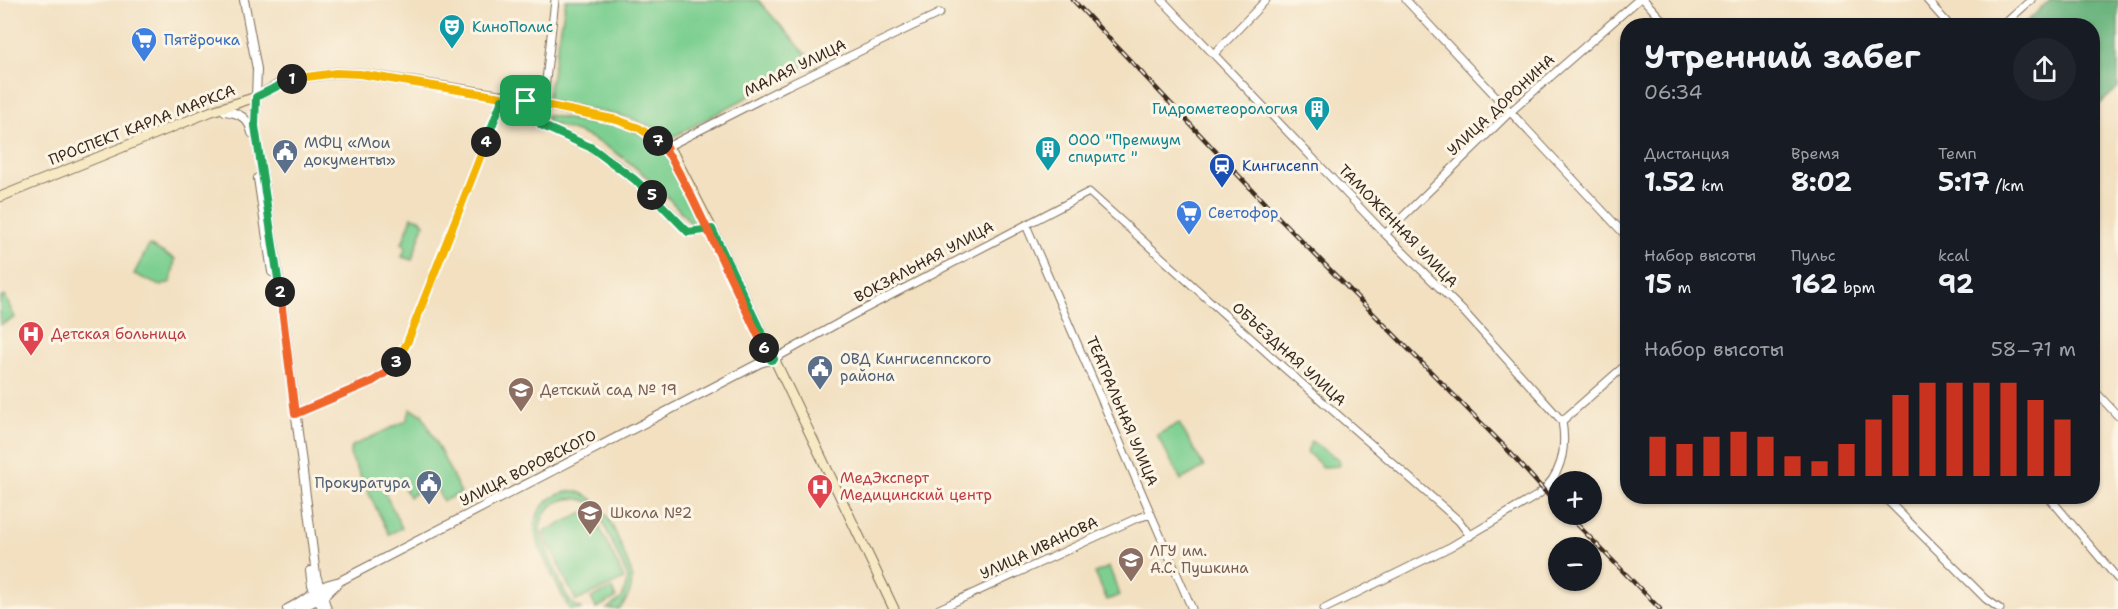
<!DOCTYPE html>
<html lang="ru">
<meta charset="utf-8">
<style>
body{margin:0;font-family:"Shantell Sans",sans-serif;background:#20242c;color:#f1f3f6;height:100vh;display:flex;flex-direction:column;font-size:22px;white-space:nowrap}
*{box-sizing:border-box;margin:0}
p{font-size:20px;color:#9ea1a6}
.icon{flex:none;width:33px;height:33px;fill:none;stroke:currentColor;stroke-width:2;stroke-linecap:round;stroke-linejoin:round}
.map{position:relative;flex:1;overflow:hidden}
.sheet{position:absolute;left:1620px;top:18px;width:480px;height:486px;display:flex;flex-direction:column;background:#171b24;border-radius:24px;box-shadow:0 2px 4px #0004}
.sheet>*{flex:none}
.buttons{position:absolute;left:1548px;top:471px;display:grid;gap:12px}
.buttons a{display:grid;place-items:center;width:54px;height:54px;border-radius:50%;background:#171b24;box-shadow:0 2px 4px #0004;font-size:30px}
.pin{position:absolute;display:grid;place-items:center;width:51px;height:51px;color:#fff;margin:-26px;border-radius:12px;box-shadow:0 3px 9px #0006}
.km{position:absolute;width:30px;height:30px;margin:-15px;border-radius:50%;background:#222;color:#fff;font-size:16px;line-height:30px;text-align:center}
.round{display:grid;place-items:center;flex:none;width:63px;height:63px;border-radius:32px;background:#20242c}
.headline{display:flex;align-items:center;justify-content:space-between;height:102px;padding:0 24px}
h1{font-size:33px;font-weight:700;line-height:45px}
.metrics{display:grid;grid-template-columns:repeat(3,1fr);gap:9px;height:102px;padding:6px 24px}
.metrics div{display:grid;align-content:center}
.metrics b{font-size:26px;font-weight:700}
.metrics small{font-size:16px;font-weight:400}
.metrics p{font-size:16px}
.chart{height:168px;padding:12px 24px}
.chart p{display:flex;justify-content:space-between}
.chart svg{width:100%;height:108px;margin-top:6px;stroke:#c8321e;stroke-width:6}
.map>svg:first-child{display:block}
.green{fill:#7dcf91;stroke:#5c7c58;stroke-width:1.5}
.forest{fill:#66b27b;stroke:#506e4c;stroke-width:1.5}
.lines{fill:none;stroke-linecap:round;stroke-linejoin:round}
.minor-casing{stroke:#7b6a57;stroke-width:9}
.tertiary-casing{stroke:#7b6a57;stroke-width:10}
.secondary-casing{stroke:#7b6a57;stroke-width:11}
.minor{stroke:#fff;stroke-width:7}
.tertiary{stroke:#fff;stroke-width:8}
.secondary{stroke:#f6e9c3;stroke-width:9}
.rail-casing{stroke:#3b2a1e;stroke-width:4.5}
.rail{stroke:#fcf5e5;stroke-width:2;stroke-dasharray:7;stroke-linecap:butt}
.split-1-casing{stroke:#fff;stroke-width:12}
.split-2-casing{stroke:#fff;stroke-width:12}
.split-3-casing{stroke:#fff;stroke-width:12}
.split-4-casing{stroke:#fff;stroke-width:12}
.split-5-casing{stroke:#fff;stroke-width:12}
.split-6-casing{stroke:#fff;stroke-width:12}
.split-7-casing{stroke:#fff;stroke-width:12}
.split-8-casing{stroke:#fff;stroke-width:12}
.split-1{stroke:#f5b400;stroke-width:8}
.split-2{stroke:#22a559;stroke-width:8}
.split-3{stroke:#f0652b;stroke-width:8}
.split-4{stroke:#f5b400;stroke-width:8}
.split-5{stroke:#22a559;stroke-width:8}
.split-6{stroke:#22a559;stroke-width:8}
.split-7{stroke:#f0652b;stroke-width:8}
.split-8{stroke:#f5b400;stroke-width:8}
.labels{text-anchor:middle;stroke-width:6;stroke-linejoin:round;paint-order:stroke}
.culture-label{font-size:15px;fill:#0d838f;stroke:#fcf5e5;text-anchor:start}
.shop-label{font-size:15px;fill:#366cbe;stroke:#fcf5e5;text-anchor:start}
.street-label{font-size:15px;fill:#3b2a1e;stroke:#fcf5e5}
.service-label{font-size:15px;fill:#4e5e75;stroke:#fcf5e5;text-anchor:start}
.transit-label{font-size:15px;fill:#164399;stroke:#fcf5e5;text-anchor:start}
.health-label{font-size:15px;fill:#be3a42;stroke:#fcf5e5;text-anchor:start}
.education-label{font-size:15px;fill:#785e54;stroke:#fcf5e5;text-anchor:start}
</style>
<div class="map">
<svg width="2118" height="609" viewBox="0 0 2118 609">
<rect width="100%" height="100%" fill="#fcf5e5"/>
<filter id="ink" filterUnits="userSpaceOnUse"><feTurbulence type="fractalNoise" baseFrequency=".0167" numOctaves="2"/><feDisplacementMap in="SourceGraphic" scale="12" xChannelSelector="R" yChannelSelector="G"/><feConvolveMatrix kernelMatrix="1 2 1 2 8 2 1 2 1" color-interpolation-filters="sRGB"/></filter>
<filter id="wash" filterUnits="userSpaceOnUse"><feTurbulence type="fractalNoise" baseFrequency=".008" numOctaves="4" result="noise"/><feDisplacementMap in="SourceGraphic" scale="24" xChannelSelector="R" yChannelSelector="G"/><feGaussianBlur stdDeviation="1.35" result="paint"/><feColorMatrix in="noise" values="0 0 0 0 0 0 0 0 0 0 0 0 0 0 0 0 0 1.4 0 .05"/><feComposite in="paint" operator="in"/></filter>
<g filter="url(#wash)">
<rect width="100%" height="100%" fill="#f2e0c1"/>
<path class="green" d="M566 0H758L813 62 673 137 631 118 547 101Z
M547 115 591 123H614L638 132 658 150 670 156 692 197 698 226 694 227C666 193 631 158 591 138 577 131 561 127 547 122Z
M412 217 420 219 424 224 412 260 402 257 406 246 402 244Z
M149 245 175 259 171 282 160 286 134 274Z
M5 296 15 318 0 325V298Z
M411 409 422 414 461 493 443 501 433 482 409 497 402 483 384 491 402 528 389 534 350 455 352 446 406 421Z
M1179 423 1204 467 1181 480 1157 435Z
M1311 441 1338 459 1340 463 1338 466 1323 467 1307 452Z
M574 491C608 497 619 543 631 571 634 586 630 598 619 609H607L622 598 628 578 596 507C576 489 541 501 540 529 540 536 565 594 570 601 573 605 578 607 582 609H569C560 589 540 555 536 535 531 510 551 492 574 491Z
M591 509 624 579 576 601 543 532Z
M1109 567 1120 595 1107 600 1095 573Z
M612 588 616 598 596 608 591 598Z"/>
<path class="forest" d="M2050 0H2118V88L2093 110 2092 26 2023 25Z"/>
</g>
<g filter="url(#ink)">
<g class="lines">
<g class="minor-casing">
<path id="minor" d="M555 0 541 125C557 132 575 139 591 148 626 167 662 202 689 232L712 229
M1162 0 1385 234 1465 313 1562 421
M1406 0 1628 238
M1644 0 1668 26
M1927 0 1950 26
M2002 26 2031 0
M1214 54 1266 0
M665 148 787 86 940 13
M1026 225 1192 609
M1385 234 1509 113 1638 0
M774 359 853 315 1089 192 1275 360 1459 521 1470 536
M2092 388 2118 416
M295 414 373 381 384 374 394 365 407 343 504 96
M1562 421 1628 363
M1883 496 1986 599 2000 609
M2048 496 2118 579
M939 609 1135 519 1151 514
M1324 609 1450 547 1538 495C1562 475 1567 450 1562 421"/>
</g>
<g class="tertiary-casing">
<path id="tertiary" d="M244 0 257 69 255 126 278 274 316 575 327 609
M225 111C239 113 249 118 252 133
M258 178 272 272
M310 571 312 586 320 604
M287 609C308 599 314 587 337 582
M299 609 323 597 340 581 760 363 774 359"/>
</g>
<g class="secondary-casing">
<path id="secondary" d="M0 197 212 111 256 97 287 80 336 73 360 74 498 95 617 120 639 128 667 147 674 155 712 229 894 609"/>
</g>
<use href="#minor" class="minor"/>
<use href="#tertiary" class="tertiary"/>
<use href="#secondary" class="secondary"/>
<g class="rail-casing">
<path id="rail" d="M1073 0 1273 212 1506 448 1558 506
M1567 514 1660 609"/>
</g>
<use href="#rail" class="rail"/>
</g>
</g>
<g class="lines" filter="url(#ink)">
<g class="split-1-casing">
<path id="split-1" d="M292 79 336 73 360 74 526 101"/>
</g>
<g class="split-2-casing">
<path id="split-2" d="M280 292 255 126 256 97 292 79"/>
</g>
<g class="split-3-casing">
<path id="split-3" d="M280 292 295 414 373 381 384 374 396 362"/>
</g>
<g class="split-4-casing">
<path id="split-4" d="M396 362 407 343 486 142"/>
</g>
<g class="split-5-casing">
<path id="split-5" d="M486 142 502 100 543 108 541 125 592 148 634 179 652 195"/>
</g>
<g class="split-6-casing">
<path id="split-6" d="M652 195 688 232 712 229 774 359 771 360 764 348"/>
</g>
<g class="split-7-casing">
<path id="split-7" d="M658 141 667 147 664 149 670 156 692 197 764 348"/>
</g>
<g class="split-8-casing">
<path id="split-8" d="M526 101 617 120 639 128 658 141"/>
</g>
<use href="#split-1" class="split-1"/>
<use href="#split-2" class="split-2"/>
<use href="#split-3" class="split-3"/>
<use href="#split-4" class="split-4"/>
<use href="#split-5" class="split-5"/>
<use href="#split-6" class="split-6"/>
<use href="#split-7" class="split-7"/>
<use href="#split-8" class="split-8"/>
</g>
<defs>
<g id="theatre-pin" transform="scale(1.35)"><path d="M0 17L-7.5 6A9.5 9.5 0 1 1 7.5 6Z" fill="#0f9aa8" stroke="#fcf5e5"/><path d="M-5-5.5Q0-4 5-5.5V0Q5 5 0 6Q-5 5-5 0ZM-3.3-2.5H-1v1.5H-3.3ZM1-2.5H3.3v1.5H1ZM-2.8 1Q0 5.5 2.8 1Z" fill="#fff"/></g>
<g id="supermarket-pin" transform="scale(1.35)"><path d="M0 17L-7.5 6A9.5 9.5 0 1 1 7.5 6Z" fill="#3f7fe0" stroke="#fcf5e5"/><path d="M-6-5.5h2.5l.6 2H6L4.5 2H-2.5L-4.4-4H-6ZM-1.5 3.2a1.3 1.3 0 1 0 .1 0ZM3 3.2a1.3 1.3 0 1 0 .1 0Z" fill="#fff"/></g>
<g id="building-pin" transform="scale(1.35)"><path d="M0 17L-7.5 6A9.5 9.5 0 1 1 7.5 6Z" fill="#0f9aa8" stroke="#fcf5e5"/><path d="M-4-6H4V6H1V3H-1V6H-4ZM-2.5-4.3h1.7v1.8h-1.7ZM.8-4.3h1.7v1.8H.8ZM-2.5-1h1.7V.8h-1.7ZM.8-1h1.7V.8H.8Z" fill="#fff"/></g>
<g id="civic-pin" transform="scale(1.35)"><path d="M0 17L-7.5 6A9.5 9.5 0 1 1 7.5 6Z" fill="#5c6f8a" stroke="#fcf5e5"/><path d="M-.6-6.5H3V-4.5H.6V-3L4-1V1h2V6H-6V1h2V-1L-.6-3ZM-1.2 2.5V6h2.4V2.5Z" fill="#fff"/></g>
<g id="station-pin" transform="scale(1.35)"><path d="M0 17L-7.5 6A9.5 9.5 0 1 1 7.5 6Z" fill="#1a4fb4" stroke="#fcf5e5"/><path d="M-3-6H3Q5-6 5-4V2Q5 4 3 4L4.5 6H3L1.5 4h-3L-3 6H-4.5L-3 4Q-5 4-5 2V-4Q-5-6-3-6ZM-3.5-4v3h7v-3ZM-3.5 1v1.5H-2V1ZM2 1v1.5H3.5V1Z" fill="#fff"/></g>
<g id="hospital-pin" transform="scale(1.35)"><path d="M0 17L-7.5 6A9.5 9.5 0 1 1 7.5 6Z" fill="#e0444e" stroke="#fcf5e5"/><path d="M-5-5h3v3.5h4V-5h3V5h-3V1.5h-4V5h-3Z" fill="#fff"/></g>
<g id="school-pin" transform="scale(1.35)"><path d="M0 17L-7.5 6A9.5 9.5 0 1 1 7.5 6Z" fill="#8d6e63" stroke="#fcf5e5"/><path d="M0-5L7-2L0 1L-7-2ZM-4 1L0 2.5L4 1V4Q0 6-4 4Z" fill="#fff"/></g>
<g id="university-pin" transform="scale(1.35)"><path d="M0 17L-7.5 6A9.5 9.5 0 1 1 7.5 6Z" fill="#8d6e63" stroke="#fcf5e5"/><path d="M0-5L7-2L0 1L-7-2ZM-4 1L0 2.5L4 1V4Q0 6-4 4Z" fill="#fff"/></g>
</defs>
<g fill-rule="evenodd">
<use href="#theatre-pin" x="452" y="27"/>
<use href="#supermarket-pin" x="144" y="40"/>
<use href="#building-pin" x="1317" y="109"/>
<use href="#building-pin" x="1048" y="149"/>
<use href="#civic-pin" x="285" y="152"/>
<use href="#station-pin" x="1222" y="166"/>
<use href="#supermarket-pin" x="1189" y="213"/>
<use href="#hospital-pin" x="31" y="334"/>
<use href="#civic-pin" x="820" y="368"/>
<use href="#school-pin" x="521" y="390"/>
<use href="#civic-pin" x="429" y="483"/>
<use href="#hospital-pin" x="820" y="487"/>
<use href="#school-pin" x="590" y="513"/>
<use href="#university-pin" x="1131" y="560"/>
</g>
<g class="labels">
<g class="culture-label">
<text x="472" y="32">КиноПолис</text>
<text x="1298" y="114" text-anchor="end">Гидрометеорология</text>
<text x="1068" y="145">ООО "Премиум<tspan x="1068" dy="17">спиритс "</tspan></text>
</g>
<g class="shop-label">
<text x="164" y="45">Пятёрочка</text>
<text x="1208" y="218">Светофор</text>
</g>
<g class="street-label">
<text transform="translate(795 68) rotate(-26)" y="5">МАЛАЯ УЛИЦА</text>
<text transform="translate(1501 105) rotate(-43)" y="5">УЛИЦА ДОРОНИНА</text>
<text transform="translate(142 125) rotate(-21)" y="5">ПРОСПЕКТ КАРЛА МАРКСА</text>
<text transform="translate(1398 226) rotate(46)" y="5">ТАМОЖЕННАЯ УЛИЦА</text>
<text transform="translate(924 262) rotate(-28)" y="5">ВОКЗАЛЬНАЯ УЛИЦА</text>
<text transform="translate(1289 354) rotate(42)" y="5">ОБЪЕЗДНАЯ УЛИЦА</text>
<text transform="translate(1122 411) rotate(67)" y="5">ТЕАТРАЛЬНАЯ УЛИЦА</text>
<text transform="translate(528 468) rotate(-27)" y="5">УЛИЦА ВОРОВСКОГО</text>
<text transform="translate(1039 548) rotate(-25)" y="5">УЛИЦА ИВАНОВА</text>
</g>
<g class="service-label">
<text x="304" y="148">МФЦ «Мои<tspan x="304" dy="17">документы»</tspan></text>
<text x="840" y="364">ОВД Кингисеппского<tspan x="840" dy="17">района</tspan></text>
<text x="410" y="488" text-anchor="end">Прокуратура</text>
</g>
<g class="transit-label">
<text x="1242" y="171">Кингисепп</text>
</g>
<g class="health-label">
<text x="51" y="339">Детская больница</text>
<text x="840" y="483">МедЭксперт<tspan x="840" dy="17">Медицинский центр</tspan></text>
</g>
<g class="education-label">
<text x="540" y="395">Детский сад № 19</text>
<text x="610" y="518">Школа №2</text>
<text x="1150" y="556">ЛГУ им.<tspan x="1150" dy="17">А.С. Пушкина</tspan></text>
</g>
</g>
</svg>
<div class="buttons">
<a>+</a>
<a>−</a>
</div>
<div class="pin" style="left:526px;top:101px;background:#1e9e55"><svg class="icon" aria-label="arrive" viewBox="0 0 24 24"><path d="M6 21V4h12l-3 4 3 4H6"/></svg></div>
<b class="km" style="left:292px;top:79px">1</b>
<b class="km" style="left:280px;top:292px">2</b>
<b class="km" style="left:396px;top:362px">3</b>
<b class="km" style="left:486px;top:142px">4</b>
<b class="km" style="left:652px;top:195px">5</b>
<b class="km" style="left:764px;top:348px">6</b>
<b class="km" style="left:658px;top:141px">7</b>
<section class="sheet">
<div class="headline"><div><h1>Утренний забег</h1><p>06:34</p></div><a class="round"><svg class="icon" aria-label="share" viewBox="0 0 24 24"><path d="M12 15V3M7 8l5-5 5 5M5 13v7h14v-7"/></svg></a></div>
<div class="metrics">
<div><p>Дистанция</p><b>1.52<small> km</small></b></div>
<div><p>Время</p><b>8:02</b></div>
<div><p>Темп</p><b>5:17<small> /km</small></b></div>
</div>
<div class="metrics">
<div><p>Набор высоты</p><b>15<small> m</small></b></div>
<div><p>Пульс</p><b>162<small> bpm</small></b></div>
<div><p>kcal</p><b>92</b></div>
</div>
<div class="chart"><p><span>Набор высоты</span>58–71 m</p>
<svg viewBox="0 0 160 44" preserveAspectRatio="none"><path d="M5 44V28M15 44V31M25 44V28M35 44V26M45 44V28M55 44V36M65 44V38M75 44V31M85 44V21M95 44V11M105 44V6M115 44V6M125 44V6M135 44V6M145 44V13M155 44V21"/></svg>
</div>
</section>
</div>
